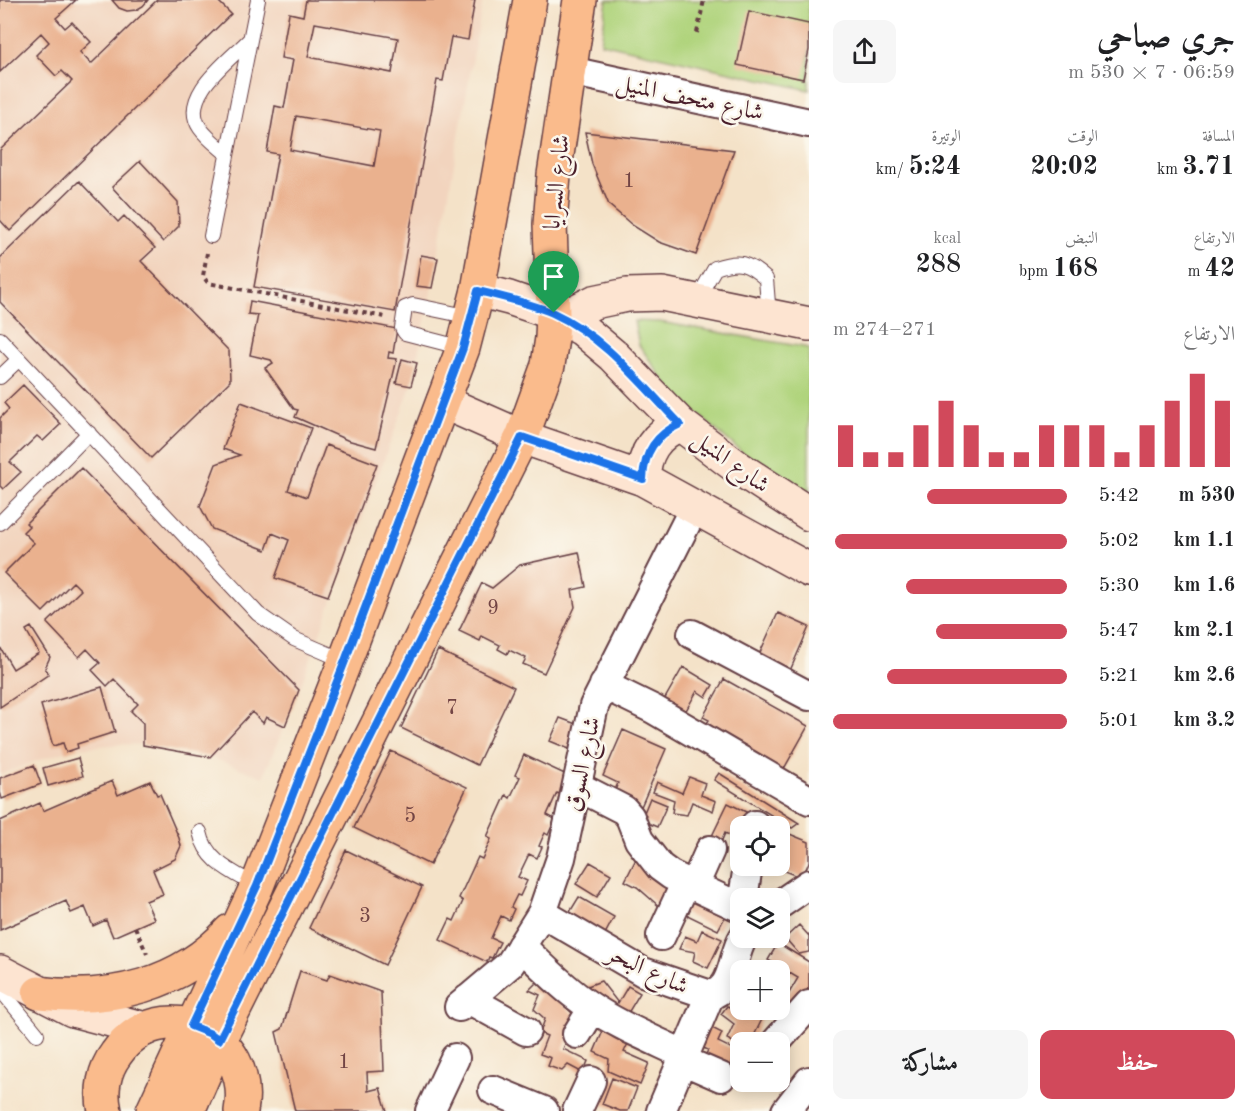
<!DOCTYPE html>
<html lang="ar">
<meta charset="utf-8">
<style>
body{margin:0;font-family:"Old Standard TT",Amiri,serif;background:#f6f6f6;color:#202124;direction:rtl;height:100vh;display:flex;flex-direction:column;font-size:22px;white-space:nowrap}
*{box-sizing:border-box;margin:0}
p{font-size:20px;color:#757577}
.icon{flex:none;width:33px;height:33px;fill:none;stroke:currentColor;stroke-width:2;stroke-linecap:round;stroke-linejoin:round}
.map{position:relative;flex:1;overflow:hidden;direction:ltr}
.side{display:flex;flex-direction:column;background:#fff;width:450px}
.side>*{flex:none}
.tools{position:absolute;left:730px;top:816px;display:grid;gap:12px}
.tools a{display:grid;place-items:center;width:60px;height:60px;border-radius:12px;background:#fff;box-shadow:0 3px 15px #0003;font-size:30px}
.pin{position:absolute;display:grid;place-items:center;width:51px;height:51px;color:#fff;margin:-62px -26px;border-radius:50% 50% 50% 0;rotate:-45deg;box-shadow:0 0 6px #0007}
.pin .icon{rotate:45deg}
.round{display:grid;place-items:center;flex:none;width:63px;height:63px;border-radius:12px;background:#f6f6f6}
.headline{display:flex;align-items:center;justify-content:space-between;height:102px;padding:0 24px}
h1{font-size:33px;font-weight:800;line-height:45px}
.stats{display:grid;grid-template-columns:repeat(3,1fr);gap:9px;height:102px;padding:6px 24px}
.stats div{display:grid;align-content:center}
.stats b{font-size:26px;font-weight:800}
.stats small{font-size:16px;font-weight:400}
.stats p{font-size:16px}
.chart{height:168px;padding:12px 24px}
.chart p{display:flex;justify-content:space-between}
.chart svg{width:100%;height:108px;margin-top:6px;stroke:#d1495b;stroke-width:6}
.button{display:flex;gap:12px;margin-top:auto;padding:12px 24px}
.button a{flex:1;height:69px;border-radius:12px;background:#d1495b;color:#fff;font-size:24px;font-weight:800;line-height:69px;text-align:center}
.button a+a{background:#f6f6f6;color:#202124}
ul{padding:0 24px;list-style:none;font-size:20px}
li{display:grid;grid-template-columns:96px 72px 1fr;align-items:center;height:45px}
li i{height:15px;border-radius:8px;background:#d1495b}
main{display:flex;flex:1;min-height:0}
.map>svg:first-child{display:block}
.built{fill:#f2d4be}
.green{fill:#b0d47d;stroke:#7d7a54;stroke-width:1.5}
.building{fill:#eab18e;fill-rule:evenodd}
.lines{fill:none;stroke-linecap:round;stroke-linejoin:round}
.lane-casing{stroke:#643c43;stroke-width:16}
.street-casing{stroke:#643c43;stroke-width:32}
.secondary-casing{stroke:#643c43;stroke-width:36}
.primary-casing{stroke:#643c43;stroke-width:36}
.path{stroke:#643c43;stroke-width:4;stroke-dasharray:4.5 4.5;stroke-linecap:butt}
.lane{stroke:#fff;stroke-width:14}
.street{stroke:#fff;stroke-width:28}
.secondary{stroke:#fde4d1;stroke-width:33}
.primary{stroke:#fabb8c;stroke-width:33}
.route-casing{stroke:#fff;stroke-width:12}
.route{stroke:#1a73e8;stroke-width:8}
.labels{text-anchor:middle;stroke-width:5;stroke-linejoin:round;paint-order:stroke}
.number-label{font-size:21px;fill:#724444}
.street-label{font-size:24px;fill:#4a1f2b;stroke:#fbf7ec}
</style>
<main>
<section class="side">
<div class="headline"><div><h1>جري صباحي</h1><p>06:59 · 7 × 530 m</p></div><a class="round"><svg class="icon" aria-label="share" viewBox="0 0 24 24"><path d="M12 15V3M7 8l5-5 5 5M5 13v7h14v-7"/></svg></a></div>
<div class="stats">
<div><p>المسافة</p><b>3.71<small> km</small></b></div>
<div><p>الوقت</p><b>20:02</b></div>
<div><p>الوتيرة</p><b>5:24<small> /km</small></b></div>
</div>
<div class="stats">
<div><p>الارتفاع</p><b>42<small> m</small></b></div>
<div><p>النبض</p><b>168<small> bpm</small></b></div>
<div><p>kcal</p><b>288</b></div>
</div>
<div class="chart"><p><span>الارتفاع</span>271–274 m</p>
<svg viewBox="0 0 160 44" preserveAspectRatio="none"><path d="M5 44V27M15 44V38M25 44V38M35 44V27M45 44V17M55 44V27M65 44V38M75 44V38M85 44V27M95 44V27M105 44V27M115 44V38M125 44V27M135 44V17M145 44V6M155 44V17"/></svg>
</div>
<ul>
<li><b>530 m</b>5:42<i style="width:60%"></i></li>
<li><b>1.1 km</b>5:02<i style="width:99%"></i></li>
<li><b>1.6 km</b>5:30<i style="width:69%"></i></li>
<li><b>2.1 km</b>5:47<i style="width:56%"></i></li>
<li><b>2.6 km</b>5:21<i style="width:77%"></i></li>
<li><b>3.2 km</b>5:01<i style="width:100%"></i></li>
</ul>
<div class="button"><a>حفظ</a><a>مشاركة</a></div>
</section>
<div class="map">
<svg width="809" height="1111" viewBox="0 0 809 1111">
<rect width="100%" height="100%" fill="#fbf7ec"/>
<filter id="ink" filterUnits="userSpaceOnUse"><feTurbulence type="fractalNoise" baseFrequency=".0167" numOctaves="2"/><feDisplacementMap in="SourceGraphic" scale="12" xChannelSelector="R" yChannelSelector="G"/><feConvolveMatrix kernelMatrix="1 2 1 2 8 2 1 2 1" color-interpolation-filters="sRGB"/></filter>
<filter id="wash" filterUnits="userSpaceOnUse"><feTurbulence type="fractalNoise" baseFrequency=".008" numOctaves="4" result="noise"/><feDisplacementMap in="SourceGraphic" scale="24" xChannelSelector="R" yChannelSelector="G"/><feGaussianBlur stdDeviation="1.35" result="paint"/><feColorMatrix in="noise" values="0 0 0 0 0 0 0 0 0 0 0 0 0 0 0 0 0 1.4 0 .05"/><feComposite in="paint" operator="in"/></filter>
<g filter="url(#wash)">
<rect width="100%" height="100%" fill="#f4e2c8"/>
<path class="built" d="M0 0H483L432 288 411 386 299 690 263 777 210 757 143 745 122 744 78 748 45 758 0 775Z"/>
<path class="green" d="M607 0H809V90L601 43Z
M634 321 660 322 809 348V493L751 460 672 392 639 345Z"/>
<g id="blocks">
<path class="building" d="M0 0H76L56 18 65 28 72 22 91 42 80 52 91 64 157 0H217L231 14 10 231 0 220V150L72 81 62 71 56 76 36 55 49 42 41 33 0 72Z
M112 0H148L143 6 136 10 127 11 119 8Z
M306 0H475L468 40 451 37 443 81 437 80 395 312 254 287 278 154 267 152 275 106 284 108 293 60 281 58 289 13 303 16ZM315 23 398 38 392 73 308 57ZM296 116 380 131 374 166 290 150Z
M749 11 809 24V50L803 79 737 65Z
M585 132 734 150 696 255 659 242 632 225 609 205 592 164Z
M140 161 178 202 179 226 163 242 112 187Z
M79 181 118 222 124 216 155 248 141 261 229 351 230 381 151 458 0 302V258Z
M421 255 438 258 432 288 416 286Z
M250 301 397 329 393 353 389 352 388 358 397 359 376 448 347 440 295 417 298 410 294 409 265 368 273 363 271 360 250 355 258 315 248 314Z
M402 359 417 363 411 386 396 383Z
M23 385 61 424 43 441 37 436 10 462 21 472 3 489 0 486V418L9 409 4 403Z
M241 402 311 428 288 490 307 497 326 445 377 464 328 596 275 578 289 540 272 533 266 550 212 529 200 506 216 464 240 455 223 449Z
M81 468 299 690 285 726 266 717 263 723 252 712 210 757 143 745V723L131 711 138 704 114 679 107 686 92 670 100 663 87 649 79 657 47 623 81 590 73 582 43 612 4 573 34 543 23 532 29 526 26 523Z
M579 552 586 587 572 590 575 607 544 673 523 664 526 658 509 650 507 654 498 649 500 645 482 636 480 641 459 631 482 583 492 588 520 565Z
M778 613 809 627 789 673 757 659Z
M31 627 50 657 45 668 49 674 0 707V647L13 669 39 653 26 630Z
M438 650 514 687 477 765 401 728Z
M683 667 713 685 706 697 697 691 684 714 663 702Z
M724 679 808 726 781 774 703 730 709 720 703 717Z
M102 687 115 732 77 744 78 748 66 752 63 743 53 746 41 705Z
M560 718 584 727 574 751 550 741Z
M623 730 666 749 640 809 612 797 618 783 603 776Z
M391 751 467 787 430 865 354 828Z
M524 755 569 776 565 796 557 793 547 815 555 819 548 835 545 833 542 839 539 846 542 847 537 858 529 854 518 877 527 881 520 896 517 895 511 907 514 909 509 920 501 916 491 938 500 942 492 958 489 957 487 962 440 940 450 919 454 921 463 901 459 898 478 857 482 859 491 839 487 837 506 795 510 798 520 777 515 775Z
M78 758 83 776 48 786 43 768Z
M34 765 41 784 2 799 0 792V778Z
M719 773 799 823 792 828 714 780Z
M689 777 705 783 701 795 716 801 713 811 692 802 687 815 672 813 674 800 653 792 657 782 682 793Z
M112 781 118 795 150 781 157 795 160 794 179 838 181 846 175 859 153 870 163 894 146 901 154 919 113 937 106 920 93 926 85 907 71 913 66 901 0 930V821L40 803 43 811Z
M650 798 667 805 657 827 641 820Z
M728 803 754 816 741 826V840L725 833 720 845 710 840Z
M780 830 809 842V862L802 878 772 866H780Z
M346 850 422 887 385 965 309 928Z
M636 859 652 867 670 897 661 908 637 887 625 881Z
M590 862 611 874 597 897 576 884Z
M579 897 614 917 604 936 568 915Z
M687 898 725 917 718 930 681 912Z
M799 925 809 936V952L799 954 785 938Z
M702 930 722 939 708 968 693 961 695 952 679 949 685 936 697 941Z
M778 943 809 962V987L795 1010 783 1003 798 978 768 960Z
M300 971 327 980 330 974 381 992 384 1071 367 1072 368 1091 380 1088 387 1111H295L276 1032 282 1029Z
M539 980 577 1018 563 1049 588 1061 583 1073 568 1065 562 1071 548 1066 551 1058 540 1054 547 1036 540 1033 545 1019 534 1009 540 995 529 990Z
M601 981 618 1003 628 986 640 993 628 1013 585 987Z
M741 999V1010H758L765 1013 751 1042H741V1046L727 1039 734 1024 721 1014 727 1006 736 1010Z
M606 1024 632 1035 624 1052 649 1063 640 1085 608 1071 609 1059 594 1052Z
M708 1026 722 1033 718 1042 737 1051 728 1072 703 1061 708 1050 699 1046Z
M612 1078 637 1088 628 1111H620L602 1104Z"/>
</g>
</g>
<g filter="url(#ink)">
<use href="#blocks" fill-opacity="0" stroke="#643c43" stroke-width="1.5"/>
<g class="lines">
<g class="lane-casing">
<path id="lane" d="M227 154C218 146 207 138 200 128 178 96 230 60 249 40
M211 236 258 0
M696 301 715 268C739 260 747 262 766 279L769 316
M0 339 258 614 294 639 345 661
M463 348 405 333 402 328 405 308 413 305 471 317
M0 377 19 359
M0 523 89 433
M200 832C206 862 233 872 257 886
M0 989 37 1034"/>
</g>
<g class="street-casing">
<path id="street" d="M570 71 809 123
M692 634 809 696
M604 685 653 709 809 800
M577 786 624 810 630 817 639 840 660 867 671 875 741 908
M755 826V825
M694 886 710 850
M743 898 748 866
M780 904 809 884
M542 913 643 972 710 995
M661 936 686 882
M521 946C542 966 563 988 587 1004 617 1025 652 1039 685 1055
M710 995C735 989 731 957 743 938
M468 999 526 1031
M459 1007 510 964 542 913 561 858 594 706 694 508
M577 1034 593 1008
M776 1042 809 1005
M682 1060 721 1077
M493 1090 544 1111
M430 1111 455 1058
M577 1111 591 1081
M661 1111 710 995
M786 1111 809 1081"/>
</g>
<g class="secondary-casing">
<path id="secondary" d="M478 290 509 298 553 313 582 329 614 356 680 424 737 467 809 514
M562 318 594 302 627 295 662 294 809 324
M443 402 522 437 643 479 809 570
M643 479C644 453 655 435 680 424
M0 972 73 1010 145 1029"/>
</g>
<g class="primary-casing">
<path id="primary" d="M39 993C110 1002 181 985 230 931
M105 1111C100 1091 104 1070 116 1054 162 989 255 1035 241 1111
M153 1111 257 886 345 661 463 348 478 290 530 0
M188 1111 219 1040 522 437 548 365 552 338 553 313 550 224 554 175 580 0"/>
</g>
<path class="path" d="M697 33 704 0
M207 253 203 276 208 283 385 317
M135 927 147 954"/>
<use href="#lane" class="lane"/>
<use href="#street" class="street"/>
<use href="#secondary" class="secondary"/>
<use href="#primary" class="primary"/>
</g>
</g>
<g class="lines" filter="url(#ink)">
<g class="route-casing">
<path id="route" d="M478 291C503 297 529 303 553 313 604 336 642 385 680 424 655 435 644 453 643 479L522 437 219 1040 211 1034 191 1026 257 886 345 661 463 348Z"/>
</g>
<use href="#route" class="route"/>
</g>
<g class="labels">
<g class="number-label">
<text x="629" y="187">1</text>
<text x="493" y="614">9</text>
<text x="452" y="714">7</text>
<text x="410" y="822">5</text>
<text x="365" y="922">3</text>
<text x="344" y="1068">1</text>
</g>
<g class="street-label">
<text transform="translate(690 97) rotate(12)" y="8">شارع متحف المنيل</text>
<text transform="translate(556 182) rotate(-84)" y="8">شارع السرايا</text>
<text transform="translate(731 461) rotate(36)" y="8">شارع المنيل</text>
<text transform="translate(582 764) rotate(-78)" y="8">شارع السوق</text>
<text transform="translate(648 969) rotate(25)" y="8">شارع البحر</text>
</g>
</g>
</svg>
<div class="tools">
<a><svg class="icon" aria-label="locate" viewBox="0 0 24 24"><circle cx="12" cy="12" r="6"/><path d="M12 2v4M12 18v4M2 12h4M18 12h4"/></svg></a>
<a><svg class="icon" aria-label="layers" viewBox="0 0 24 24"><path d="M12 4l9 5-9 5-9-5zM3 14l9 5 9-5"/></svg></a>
<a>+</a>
<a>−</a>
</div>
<div class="pin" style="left:554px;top:313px;background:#1e9e55"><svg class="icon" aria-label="arrive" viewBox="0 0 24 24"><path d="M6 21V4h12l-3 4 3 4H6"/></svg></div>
</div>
</main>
